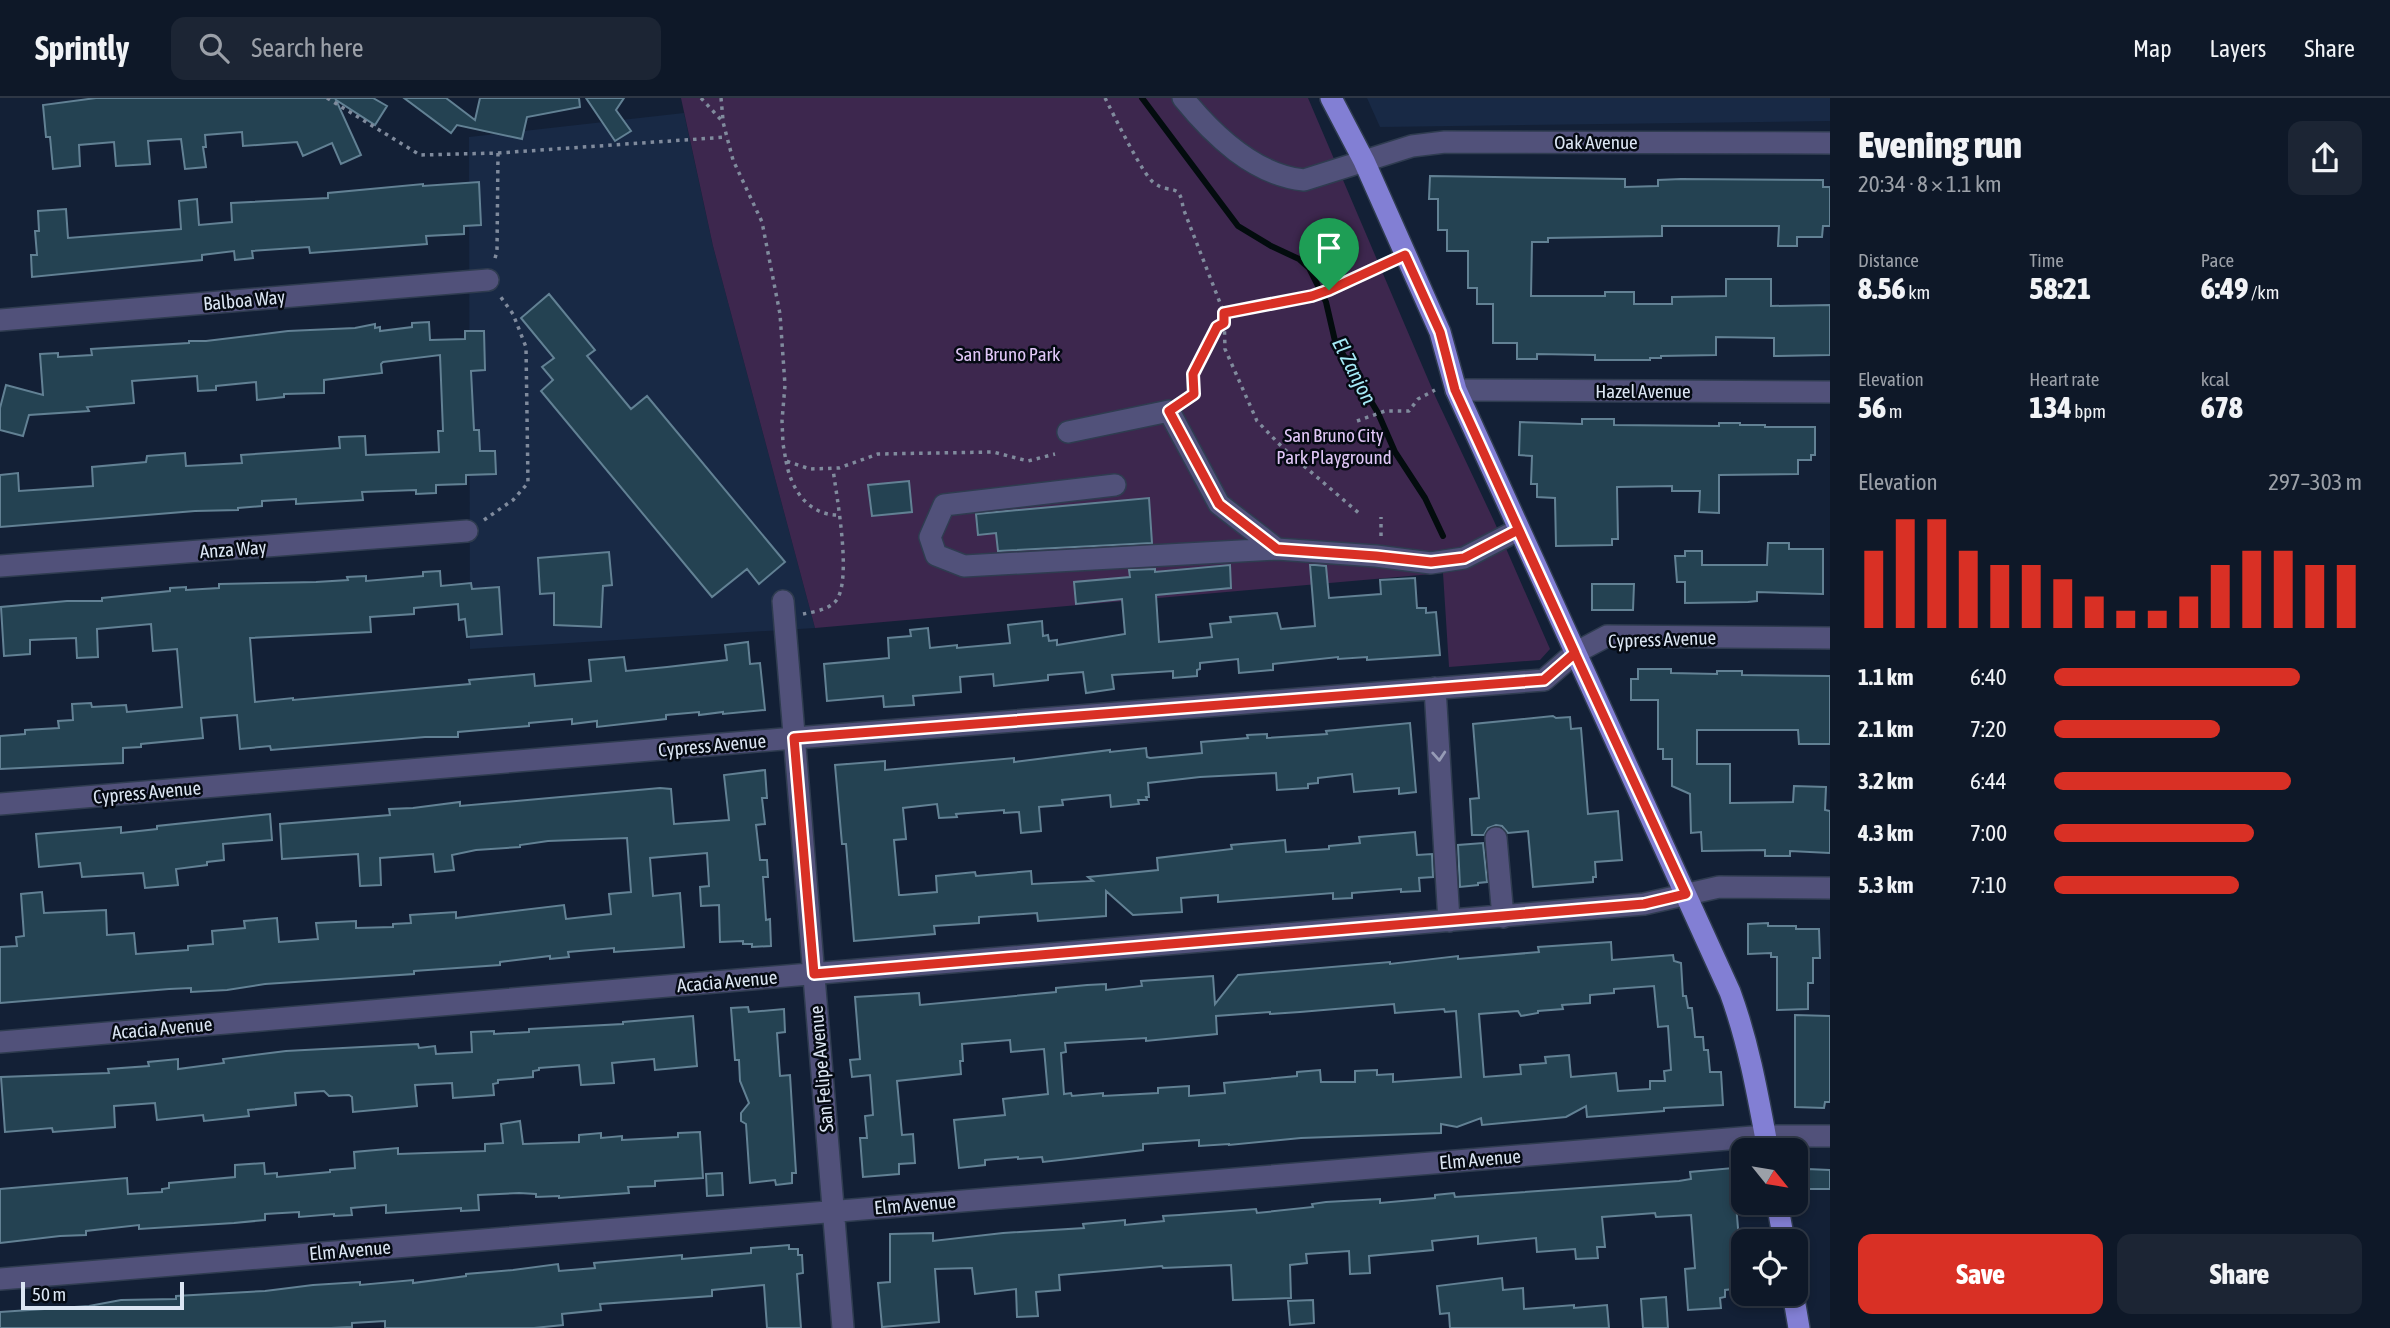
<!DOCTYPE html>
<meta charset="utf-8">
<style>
body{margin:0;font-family:"Asap Condensed",sans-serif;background:#1c2534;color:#f1f3f6;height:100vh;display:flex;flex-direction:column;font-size:26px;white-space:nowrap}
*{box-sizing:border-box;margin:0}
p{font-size:23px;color:#9ba0a8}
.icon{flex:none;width:38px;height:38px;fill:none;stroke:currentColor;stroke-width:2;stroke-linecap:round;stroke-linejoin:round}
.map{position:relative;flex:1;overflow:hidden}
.sheet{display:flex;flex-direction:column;background:#0e1828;width:560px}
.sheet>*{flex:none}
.needle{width:46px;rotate:120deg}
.tools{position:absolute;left:1731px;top:1040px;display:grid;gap:14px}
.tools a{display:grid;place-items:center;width:77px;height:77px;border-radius:14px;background:#0e1828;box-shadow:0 4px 10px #0003,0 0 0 2px #2e3745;font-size:35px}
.scale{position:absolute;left:21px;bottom:18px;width:163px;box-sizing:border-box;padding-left:7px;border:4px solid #dbe5f3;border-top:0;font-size:19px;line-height:24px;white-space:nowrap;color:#dbe5f3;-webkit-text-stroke:5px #050a13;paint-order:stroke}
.pin{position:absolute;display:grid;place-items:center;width:60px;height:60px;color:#fff;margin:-72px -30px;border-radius:50% 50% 50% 0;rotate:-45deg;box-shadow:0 0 7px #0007}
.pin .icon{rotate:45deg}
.round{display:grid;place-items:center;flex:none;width:74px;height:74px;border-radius:14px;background:#1c2534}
.overview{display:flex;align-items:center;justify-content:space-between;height:119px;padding:0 28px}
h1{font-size:38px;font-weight:800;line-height:52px}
.figures{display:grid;grid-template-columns:repeat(3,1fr);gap:10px;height:119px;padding:7px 28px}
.figures div{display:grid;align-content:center}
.figures b{font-size:30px;font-weight:800}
.figures small{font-size:19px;font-weight:400}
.figures p{font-size:19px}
.chart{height:196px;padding:14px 28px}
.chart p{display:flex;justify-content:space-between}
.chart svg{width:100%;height:126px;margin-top:7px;stroke:#d93025;stroke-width:6}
.action{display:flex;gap:14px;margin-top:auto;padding:14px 28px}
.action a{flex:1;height:80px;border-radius:14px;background:#d93025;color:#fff;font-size:28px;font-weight:800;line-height:80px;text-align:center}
.action a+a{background:#1c2534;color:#f1f3f6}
ul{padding:0 28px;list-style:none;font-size:23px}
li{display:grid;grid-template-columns:112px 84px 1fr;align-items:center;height:52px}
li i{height:18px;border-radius:9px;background:#d93025}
header{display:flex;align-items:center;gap:42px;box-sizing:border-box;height:98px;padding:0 35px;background:#0e1828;border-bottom:2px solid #2e3745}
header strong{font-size:33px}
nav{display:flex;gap:38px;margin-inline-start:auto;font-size:24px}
.search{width:490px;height:63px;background:#1c2534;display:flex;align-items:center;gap:18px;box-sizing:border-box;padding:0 24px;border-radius:14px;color:#9ba0a8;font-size:26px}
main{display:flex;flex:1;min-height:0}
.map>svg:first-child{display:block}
.built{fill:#182945}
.green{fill:#3d274e}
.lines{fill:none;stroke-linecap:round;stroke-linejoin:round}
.stream{stroke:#030c0e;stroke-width:6}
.building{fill:#244252;stroke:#628194;stroke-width:2;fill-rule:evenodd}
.minor-casing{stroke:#2f3c50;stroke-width:24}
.major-casing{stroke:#2f3c50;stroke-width:24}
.path{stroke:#808b9d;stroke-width:3.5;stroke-dasharray:3.5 5;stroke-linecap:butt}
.minor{stroke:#51517a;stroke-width:21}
.major{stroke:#827fd4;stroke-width:21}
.oneway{stroke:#969bb6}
.route-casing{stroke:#fff;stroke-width:14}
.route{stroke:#d93025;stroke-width:9}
.labels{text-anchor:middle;stroke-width:5;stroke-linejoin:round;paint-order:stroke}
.street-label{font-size:19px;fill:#dbe5f3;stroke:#050a13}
.park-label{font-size:19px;fill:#e0c7f7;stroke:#050a13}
.water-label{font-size:21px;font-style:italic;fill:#a5eaf7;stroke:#050a13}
</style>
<header>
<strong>Sprintly</strong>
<div class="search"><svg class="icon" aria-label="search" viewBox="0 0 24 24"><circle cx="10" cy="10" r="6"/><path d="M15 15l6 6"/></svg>Search here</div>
<nav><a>Map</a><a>Layers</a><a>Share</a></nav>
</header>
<main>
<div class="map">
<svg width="1830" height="1230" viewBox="0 0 1830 1230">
<rect width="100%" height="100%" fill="#132036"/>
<path class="built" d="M1367 0H1830V23L1380 29Z
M684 15 713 148 815 530 470 551 469 39Z"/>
<path class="green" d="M681 0H1308L1436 300 1494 423 1550 551 1540 562 1449 569 1443 475 815 530 713 148Z"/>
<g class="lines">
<path class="stream" d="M1142 0 1238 128 1271 148 1299 161 1309 170 1326 204 1335 243 1378 315 1395 354 1425 400 1443 438"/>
</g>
<path class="building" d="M96 0H373L387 8 375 27 336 2 361 57 341 66 332 45 303 58 297 44 243 48 242 34 205 37 206 49H203L206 69 185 71 181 41 148 43 150 66 116 68 114 44 79 47 80 68 53 71 50 39H46L43 7Z
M404 0H446L475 22 480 0H579L580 9 527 19 522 41 457 27 451 35Z
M586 0H624L616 12 631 33 615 43Z
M1430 78 1625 81V89L1658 88V82L1681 81 1823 82V89H1830V128H1823L1822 139H1797V148H1778L1779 128H1662V138L1548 140V144H1532L1531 198H1605V194H1634V206H1672V199L1726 198V181H1771V208L1830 207V257L1774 258V240L1716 239V257L1661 258V260H1650V262H1595V257L1537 256V261H1517V245H1493V206H1477V190H1468V153H1447V132H1438V101H1429Z
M479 84 481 127 464 128V136L426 138 427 146 310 155 309 149 252 153 253 160 235 162 234 153 202 157V162L32 179 31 157H37L35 133H39L38 113 66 111 68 140 181 131 179 103 197 101 199 127 232 124 231 105 328 100V95L423 86V88Z
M549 196 595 252 587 258 631 311 647 298 785 464 759 486 747 471 712 499 541 293 553 282 542 269 554 260 521 220Z
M429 224 430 242 465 241V233H484L485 272 471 273 474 332H479L480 353H495L496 376 466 377V386L436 387V395L416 396V392L362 394 363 402 296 406V401L262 403V408L238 410V412L195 413 0 429V377L18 375 19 393 93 388 92 369 146 364 147 358 185 355 186 368 242 365 241 357 340 350 339 339 365 338 366 357 439 354 438 333H443L440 257 383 264 381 266 382 275 324 282V295L284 296V299L257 302 256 284 216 288V292L198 293 197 278 132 283 134 305 87 309 89 313 29 317 23 338 0 332V310L6 287 43 297 40 256 58 255V259L92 257 91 251 189 245V243H206L288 233 355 230 375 226V230L380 229V233L412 229V225Z
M1582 321H1614V327L1719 328V325H1740V327H1765V329H1815V357H1811V362H1798V376L1719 377V415L1699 414 1700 393H1672V388L1617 389 1618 441H1612V447L1556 448 1555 400 1537 399V386H1531L1532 358 1519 357 1520 324 1582 326Z
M909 383 912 414 872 418 868 387Z
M1149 400 1152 445 998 453 996 435 978 437 976 416Z
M1768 445H1789V451H1823V496L1757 494V503L1748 504 1685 505V484H1677L1675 458H1685V453H1702V467H1767Z
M609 454 612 487 603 488 601 529 554 527V495L540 496 538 460Z
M1230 467 1231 490 1156 497 1159 544 1212 539 1210 526 1231 524 1230 519 1277 515 1281 531 1315 528 1310 467H1315L1326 468 1329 500 1381 496 1380 482 1415 480 1417 510H1426V515L1436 514 1440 557 1367 562V559L1338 561V559L1273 566V572L1239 575 1238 561 1200 565V571L1197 572V578L1173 580V573L1112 577 1114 591 1086 595 1083 574 1048 577V582L994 588 993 576 960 579 961 594 913 598 914 607 884 609 883 598 827 603 824 566 889 560 888 540 911 538 910 532 928 530 930 550 957 547V550L1010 545 1008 527 1042 523 1043 538 1048 537 1049 543 1057 542V547L1125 536 1122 501 1076 506 1074 484 1130 479 1129 472 1155 471V474Z
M440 473 441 488 471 485 472 491 499 489 502 536 467 539 465 521 459 522 458 506 414 510V516L370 519 371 534 250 540 255 604 293 600V602L470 586 469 582 534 576 535 588 591 583 589 562 624 559 626 573 667 569 727 562 725 547 748 544 750 566 760 565 765 612 723 616V614L699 617V614L666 617V621L597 629V623L572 626V621L529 625V628L458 634V639H425L271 652 270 648 240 651 237 617 201 620 203 640 141 646V649L123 650V665L0 671V638L25 636V632L59 630 58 623 73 622 72 606 91 605 92 609 126 607 127 614 182 609 177 551 153 553 151 526 97 531 98 559 77 560 76 540 30 542V556L4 558 1 509 67 503H102V500L170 493V490L186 489V492L219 490V486L316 484 348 482 347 479 366 478V483L423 478V474Z
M1592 486H1634L1633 512H1592Z
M1638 571H1671V575L1717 576V573H1742V577L1830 578V646H1799L1798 632H1697V666H1730V705L1793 704 1794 688 1826 689 1825 712 1830 713V755L1790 753V758H1765V752L1702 753 1701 734 1691 735 1690 696 1672 688V661H1663V651H1658V602H1631V581H1638Z
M1553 618 1556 620 1570 619 1571 631 1581 630 1588 716 1618 713 1622 762 1595 764 1596 779H1593V784L1533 789 1528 733 1508 735 1502 728 1496 727 1488 730 1484 737H1472L1470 701 1479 700 1473 626Z
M1410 625 1416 694 1399 696V690L1354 694 1352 676 1318 680V685L1308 686V690L1277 692 1276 675 1200 679 1148 685 1149 699H1146L1147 702H1138L1139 706 1111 709 1110 697 1062 702 1063 707 1039 709 1041 733 1021 735 1019 714 1004 715V712L956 716 957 719 939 720 937 706 903 710 906 741 894 742 899 797H902L937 794 936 778 975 774 976 778 1031 773 1032 786 1093 783 1088 779 1158 772 1157 760 1232 751 1231 747 1285 742 1286 754 1329 751V748L1360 745 1359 739 1415 734 1417 757 1432 756 1433 779 1419 780 1420 793 1401 794V791L1352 795V800L1333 801V795L1218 804V797L1181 800 1182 814 1133 817 1106 793V818L1038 823 1037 815 979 819V825L934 828 935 836 854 843 846 746H842L835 667 885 663V672L1014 660V664L1110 652V654L1146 650 1147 659 1150 660 1202 655 1201 644 1248 640 1247 637 1267 636V640L1327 636 1326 633Z
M765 672 767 700H762L765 726 756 727 760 762H767L768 779H763L766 822 770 821 771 848 752 849V846H743V843L720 844 719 807 701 808 700 789 709 788 707 755 650 760 653 798 680 795 684 849 614 854V850L568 854 569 859 550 861V858L500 864V867L428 872 414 873V876L265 886 227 892 191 894V890L169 891 0 905V849L17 848 16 839 24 838 21 796 42 794 44 815 106 812 107 837 134 835 136 856 188 852V848L213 846 212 833 245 830 244 823 277 820 279 844 318 841 316 825 356 823V830L393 829V826L411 825 410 817 456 814V820L564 807 566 821 611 816 609 796 631 794 627 740 548 743 520 747V749L476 752 452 757 454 772 435 774 433 756 380 760 381 787 360 788 358 756 282 761 280 726 390 717 389 711 413 710 460 704V708L660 690 671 691 674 726 729 722 724 677Z
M270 716 272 742 223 746 224 762 207 764V767L176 771 178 787 145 790 143 775 82 779 80 765 39 769 36 736 121 729V735L157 731V728Z
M1483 745 1487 784 1478 785V787L1460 789 1458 747Z
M1768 825V828H1796V831H1819L1820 860H1813V885H1808V911L1777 912V859H1771V855L1748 856V826Z
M1611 844 1612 862 1673 857 1674 863 1681 865 1683 898H1686L1688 910H1692L1695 939H1703L1704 952H1708L1710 974H1721L1723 1007 1664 1010V1013L1587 1019 1586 1008 1566 1019 1482 1027 1481 1020 1457 1029 1441 1026V1035L1301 1040 1229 1047V1046L1199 1048V1042L1143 1046V1052L1078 1060 1043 1064 1042 1059 1018 1061V1059L985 1062V1067L959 1070 954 1022 1005 1017 1003 1001 1048 996 1044 951 1011 954 1010 942 962 946 963 963H960L961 976 897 983 902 1037 913 1036 915 1065 899 1066V1076L863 1079 860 1040H867L865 1018 873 1017 870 977 852 979 850 962 860 961 855 899 919 895 920 907 1056 894V890L1087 887 1106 886V892L1142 888 1141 883 1213 878 1215 906 1238 877 1390 864V866L1458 858V861L1539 854 1538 849ZM1654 888 1658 929 1668 928 1671 972 1664 973 1665 983H1650V991L1618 993 1616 975 1571 979 1569 957 1545 959 1546 965 1520 967 1521 976 1484 979 1479 916 1518 913 1521 918 1538 915V913L1563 911 1562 907 1590 905V897L1614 895V891ZM1394 906 1395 915 1444 911 1445 914 1456 913 1461 979 1393 984V976L1377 977V972L1355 973V984H1321L1320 972 1297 974V978L1224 985 1225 995 1189 998V988L1158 990V995L1103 998V995L1072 998 1071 995 1064 996 1061 955 1066 954 1065 945 1146 940V943L1217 936 1216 918 1270 914V916L1300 914Z
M748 909 749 914 784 911 785 934 777 935 780 978 790 977 796 1075H792V1085L776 1087 775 1082 750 1085 746 1026 741 1023V1015L749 1005 740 983 739 962H735L731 910Z
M1795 917 1830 918V1004H1825L1824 1010 1795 1009Z
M693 918 697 968 655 972 654 961 612 965 614 985 581 987 579 967 539 970V972L533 973V979L498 982V985L493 986 494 997 453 1000 452 985 415 987 417 1008 353 1014 352 999 349 997 329 998 324 993 295 995 296 1007 248 1012 249 1018 204 1023 203 1017 157 1022 155 1005 114 1008 115 1029 53 1034 52 1030 5 1034 1 979 109 975 108 971 149 968 148 964 178 961V971L224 965 223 961 286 953 418 946 419 950 435 948 436 956 472 954 471 934 494 933V936L529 934V931L623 926V924Z
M520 1023 523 1046 579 1044V1037L601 1035V1040L622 1038V1042L678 1039V1035L700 1034 703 1080 655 1083V1088L628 1089 629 1095 559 1100V1098L536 1099V1096L519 1095 478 1097 479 1112 461 1113V1110L386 1115V1107L351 1110 352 1117 334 1118V1116L299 1119V1114L265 1116V1122L234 1125 139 1131V1127L86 1133V1137L60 1138 0 1145V1091L127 1080 128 1096 162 1094V1091L169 1090V1085L235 1079V1067L264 1065 265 1076 277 1075V1079L330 1074V1072L355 1070 354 1054 398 1050V1056L485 1053V1046L503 1045 501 1026Z
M1733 1070 1735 1089H1738L1739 1106H1736L1741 1166H1743V1190L1725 1192V1199L1720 1200 1721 1210 1688 1212 1685 1171 1695 1170 1691 1117 1656 1119 1655 1115 1602 1119 1605 1149H1597L1598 1160 1576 1161 1575 1151 1537 1154 1536 1140 1478 1146V1138L1432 1143 1433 1152 1369 1158 1370 1175 1350 1176 1349 1153 1306 1156 1307 1165 1290 1167 1291 1200 1233 1202 1231 1167 1163 1170 1162 1168 1059 1177 1060 1192 1036 1194 1038 1218 1017 1219 1016 1191 975 1196 972 1170 935 1171 939 1224 882 1229 878 1185 890 1184V1136L933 1135V1143L1003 1135 1084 1130 1083 1126 1125 1122V1127L1164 1123 1163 1118 1179 1117 1256 1111 1257 1115 1313 1109 1312 1106 1326 1104 1380 1101V1105L1435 1100V1097L1454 1095 1455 1099 1679 1083 1691 1081 1690 1074Z
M1807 1071 1830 1072V1091H1807Z
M722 1075 723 1097 707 1098 706 1076Z
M789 1147V1151H798V1157H802L803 1175 797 1176 801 1230H767L764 1187 712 1192V1198L600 1206 601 1212 562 1216 563 1227 534 1230H385V1223L352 1225V1229L331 1230H0V1214L89 1208 121 1202 176 1201V1198L265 1193 313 1187 360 1184V1187L413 1182V1185L466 1178V1176L513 1172 558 1166 559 1173 595 1170 594 1165 682 1157V1161L751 1155V1150Z
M1502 1180 1503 1192 1523 1190 1524 1211 1574 1207V1210L1607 1207 1609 1230H1450L1449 1215 1440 1216 1437 1188Z
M1666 1199 1668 1230H1643L1641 1201Z
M1313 1202 1314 1225 1290 1227 1288 1203Z"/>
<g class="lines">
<g class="minor-casing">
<path id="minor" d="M1183 0C1213 37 1254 77 1304 82L1412 48 1445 44 1830 45
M0 222 488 182
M1456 292 1830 294
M1068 334 1169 313 1219 406 1277 451 1376 458 1431 465 1464 460 1518 432
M1115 387 944 407 930 439 936 457 964 468 1277 451
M0 468 467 433
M783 503 843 1230
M1435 590 1449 823
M0 706 795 640 1544 582 1575 555 1607 538 1830 540
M1496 740 1503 819
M0 944 1644 806 1719 789 1830 790
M0 1181 1765 1038H1830"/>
</g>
<g class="major-casing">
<path id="major" d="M1331 0 1364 63 1440 234 1456 292 1730 894C1749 946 1758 998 1768 1052
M1777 1104 1784 1143
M1793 1195 1799 1230"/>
</g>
<path class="path" d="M327 0 420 57 498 55 497 153 494 164
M701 0 723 24 733 62 762 124 780 216 785 287 782 323 783 346 786 363 810 371 839 370 878 356 993 354 1028 363 1055 356
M721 0 723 22
M1105 0C1114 17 1142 76 1154 85 1170 97 1180 83 1183 110L1224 215 1225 251 1257 323 1283 350 1360 416
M498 55 727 39
M1224 215 1313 198 1388 165
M1185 302 1194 296 1193 276 1217 229 1223 225
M1357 323 1385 313H1409L1418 301 1435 292
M786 363C791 391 808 418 840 417
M484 422 513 402 528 385 526 249 513 216 500 198
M1381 438V419
M803 516C813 514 826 512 834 505 854 488 836 396 833 371"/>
<use href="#minor" class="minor"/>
<use href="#major" class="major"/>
</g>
<defs><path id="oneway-chevron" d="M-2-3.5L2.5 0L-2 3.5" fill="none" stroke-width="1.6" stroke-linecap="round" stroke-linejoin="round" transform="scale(1.75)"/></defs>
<use class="oneway" href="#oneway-chevron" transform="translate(1439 658) rotate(86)"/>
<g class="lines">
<g class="route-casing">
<path id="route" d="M1329 192 1405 157 1440 234 1455 292 1575 555 1544 582 794 640 814 876 1644 806 1686 796 1518 432 1464 460 1431 464 1376 458 1277 451 1219 406 1169 313 1194 296 1193 276 1217 229 1224 225V215L1312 198 1329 192"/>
</g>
<use href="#route" class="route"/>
</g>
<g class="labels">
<g class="street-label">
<text x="1596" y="51">Oak Avenue</text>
<text transform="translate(244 202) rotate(-5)" y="7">Balboa Way</text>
<text x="1643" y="300">Hazel Avenue</text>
<text transform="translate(233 451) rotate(-4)" y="7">Anza Way</text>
<text transform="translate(1662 541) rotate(-2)" y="7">Cypress Avenue</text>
<text transform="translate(712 647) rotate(-5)" y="7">Cypress Avenue</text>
<text transform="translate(147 694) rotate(-5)" y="7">Cypress Avenue</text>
<text transform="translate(727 883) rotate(-5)" y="7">Acacia Avenue</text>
<text transform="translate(162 930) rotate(-5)" y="7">Acacia Avenue</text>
<text transform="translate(821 971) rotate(-95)" y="7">San Felipe Avenue</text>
<text transform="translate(1480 1061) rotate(-5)" y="7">Elm Avenue</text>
<text transform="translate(915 1106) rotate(-5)" y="7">Elm Avenue</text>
<text transform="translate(350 1152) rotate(-5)" y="7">Elm Avenue</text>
</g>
<g class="park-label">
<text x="1008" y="263">San Bruno Park</text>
<text x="1334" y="344">San Bruno City<tspan x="1334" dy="22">Park Playground</tspan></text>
</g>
<g class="water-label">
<text transform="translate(1354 273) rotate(63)" y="7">El Zanjon</text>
</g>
</g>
</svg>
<div class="tools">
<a><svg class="needle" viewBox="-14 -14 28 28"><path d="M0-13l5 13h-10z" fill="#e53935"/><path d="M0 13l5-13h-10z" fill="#9ba0a8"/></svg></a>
<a><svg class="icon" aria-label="locate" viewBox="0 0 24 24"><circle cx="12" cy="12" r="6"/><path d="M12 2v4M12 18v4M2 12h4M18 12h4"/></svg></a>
</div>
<div class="scale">50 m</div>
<div class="pin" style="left:1329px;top:192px;background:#1e9e55"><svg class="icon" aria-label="arrive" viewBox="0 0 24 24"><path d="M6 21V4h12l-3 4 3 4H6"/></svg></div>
</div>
<section class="sheet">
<div class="overview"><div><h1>Evening run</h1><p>20:34 · 8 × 1.1 km</p></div><a class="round"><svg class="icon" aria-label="share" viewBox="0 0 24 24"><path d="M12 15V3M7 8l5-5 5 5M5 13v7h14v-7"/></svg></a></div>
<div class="figures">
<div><p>Distance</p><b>8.56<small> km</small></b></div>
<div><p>Time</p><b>58:21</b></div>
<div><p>Pace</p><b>6:49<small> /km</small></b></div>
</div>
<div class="figures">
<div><p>Elevation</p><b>56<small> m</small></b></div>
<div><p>Heart rate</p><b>134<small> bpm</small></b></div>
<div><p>kcal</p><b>678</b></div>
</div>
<div class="chart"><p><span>Elevation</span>297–303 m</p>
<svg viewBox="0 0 160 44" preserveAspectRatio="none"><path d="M5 44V17M15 44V6M25 44V6M35 44V17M45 44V22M55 44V22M65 44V27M75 44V33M85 44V38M95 44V38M105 44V33M115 44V22M125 44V17M135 44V17M145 44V22M155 44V22"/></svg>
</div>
<ul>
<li><b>1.1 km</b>6:40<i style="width:80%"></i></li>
<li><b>2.1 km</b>7:20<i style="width:54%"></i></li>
<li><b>3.2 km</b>6:44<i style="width:77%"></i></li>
<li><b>4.3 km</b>7:00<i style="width:65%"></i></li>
<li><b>5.3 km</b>7:10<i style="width:60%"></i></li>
</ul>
<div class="action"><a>Save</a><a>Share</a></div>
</section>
</main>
